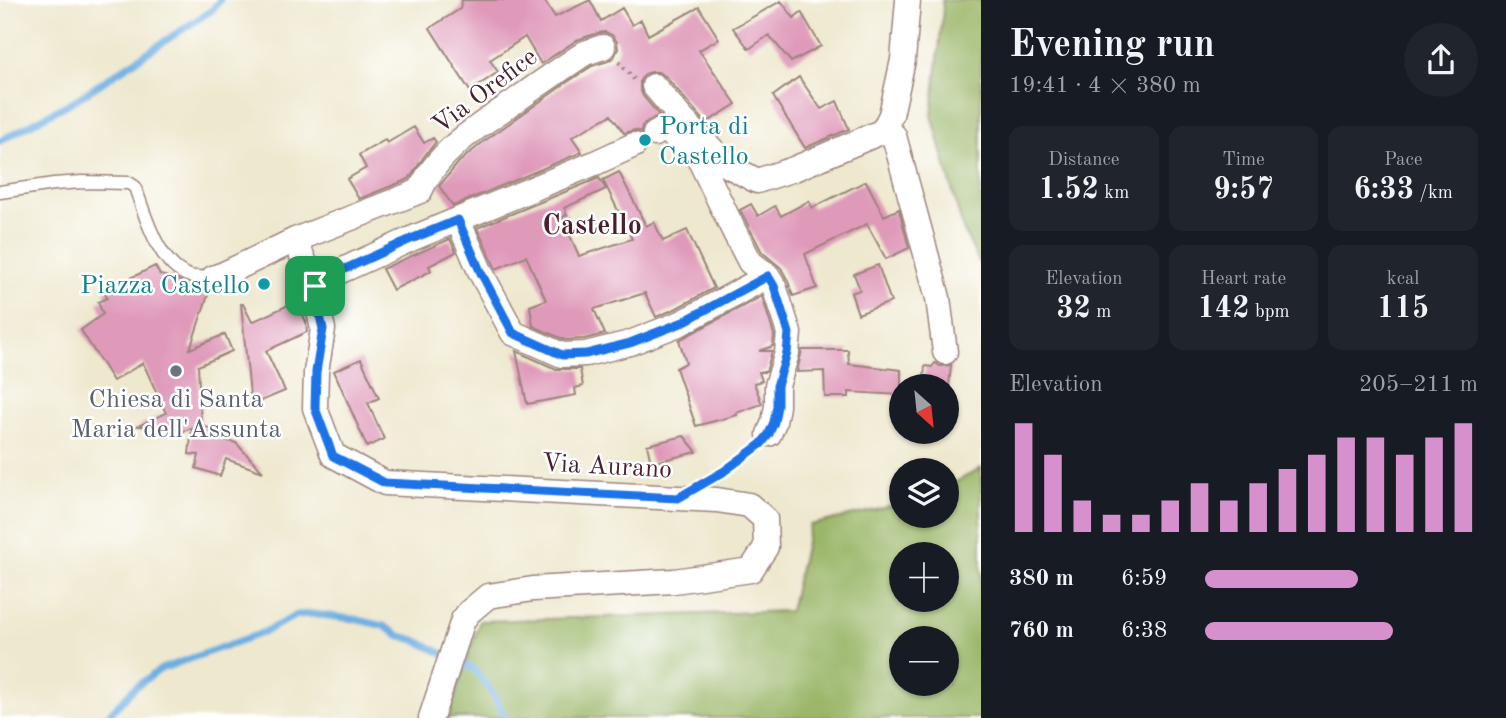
<!DOCTYPE html>
<meta charset="utf-8">
<style>
body{margin:0;font-family:"Old Standard TT",serif;background:#20242c;color:#f1f3f6;height:100vh;display:flex;flex-direction:column;font-size:26px;white-space:nowrap}
*{box-sizing:border-box;margin:0}
p{font-size:23px;color:#9ea1a6}
.icon{flex:none;width:38px;height:38px;fill:none;stroke:currentColor;stroke-width:2;stroke-linecap:round;stroke-linejoin:round}
.map{position:relative;flex:1;overflow:hidden}
.drawer{display:flex;flex-direction:column;background:#171b24;width:525px}
.drawer>*{flex:none}
.needle{width:46px;rotate:153deg}
.tools{position:absolute;left:889px;top:374px;display:grid;gap:14px}
.tools a{display:grid;place-items:center;width:70px;height:70px;border-radius:50%;background:#171b24;box-shadow:0 2px 5px #0004;font-size:35px}
.pin{position:absolute;display:grid;place-items:center;width:60px;height:60px;color:#fff;margin:-30px;border-radius:14px;box-shadow:0 4px 10px #0006}
.round{display:grid;place-items:center;flex:none;width:74px;height:74px;border-radius:37px;background:#20242c}
.headline{display:flex;align-items:center;justify-content:space-between;height:119px;padding:0 28px}
h1{font-size:38px;font-weight:700;line-height:52px}
.metrics{display:grid;grid-template-columns:repeat(3,1fr);gap:10px;height:119px;padding:7px 28px}
.metrics div{display:grid;align-content:center;border-radius:14px;background:#20242c;text-align:center}
.metrics b{font-size:30px;font-weight:700}
.metrics small{font-size:19px;font-weight:400}
.metrics p{font-size:19px}
.chart{height:196px;padding:14px 28px}
.chart p{display:flex;justify-content:space-between}
.chart svg{width:100%;height:126px;margin-top:7px;stroke:#d690ce;stroke-width:6}
ul{padding:0 28px;list-style:none;font-size:23px}
li{display:grid;grid-template-columns:112px 84px 1fr;align-items:center;height:52px}
li i{height:18px;border-radius:9px;background:#d690ce}
main{display:flex;flex:1;min-height:0}
.map>svg:first-child{display:block}
.forest{fill:#9ab668;stroke:#726a4a;stroke-width:2;fill-rule:evenodd}
.lines{fill:none;stroke-linecap:round;stroke-linejoin:round}
.stream{stroke:#6daee1;stroke-width:7}
.building{fill:#df99b9}
.service-casing{stroke:#9c847c;stroke-width:15}
.minor-casing{stroke:#9c847c;stroke-width:27}
.path{stroke:#9c847c;stroke-width:4.5;stroke-dasharray:2 5;stroke-linecap:butt}
.service{stroke:#fff;stroke-width:12}
.minor{stroke:#fff;stroke-width:24}
.route-casing{stroke:#fff;stroke-width:14}
.route{stroke:#1a73e8;stroke-width:9}
.culture-dot{fill:#0f9aa8;stroke:#fff;stroke-width:2.5}
.worship-dot{fill:#6b7280;stroke:#fff;stroke-width:2.5}
.labels{text-anchor:middle;stroke-width:5;stroke-linejoin:round;paint-order:stroke}
.street-label{font-size:26px;fill:#4a1f2b;stroke:#fff}
.culture-label{font-size:26px;fill:#0d838f;stroke:#fff;text-anchor:start}
.worship-label{font-size:26px;fill:#5b616d;stroke:#fff}
.neighbourhood-label{font-size:28px;font-weight:bold;fill:#4a1f2b;stroke:#fff}
</style>
<main>
<div class="map">
<svg width="981" height="718" viewBox="0 0 981 718">
<rect width="100%" height="100%" fill="#fff"/>
<filter id="ink" filterUnits="userSpaceOnUse"><feTurbulence type="fractalNoise" baseFrequency=".0143" numOctaves="2"/><feDisplacementMap in="SourceGraphic" scale="14" xChannelSelector="R" yChannelSelector="G"/><feConvolveMatrix kernelMatrix="1 2 1 2 8 2 1 2 1" color-interpolation-filters="sRGB"/></filter>
<filter id="wash" filterUnits="userSpaceOnUse"><feTurbulence type="fractalNoise" baseFrequency=".00686" numOctaves="4" result="noise"/><feDisplacementMap in="SourceGraphic" scale="28" xChannelSelector="R" yChannelSelector="G"/><feGaussianBlur stdDeviation="1.57" result="paint"/><feColorMatrix in="noise" values="0 0 0 0 0 0 0 0 0 0 0 0 0 0 0 0 0 1.4 0 .05"/><feComposite in="paint" operator="in"/></filter>
<g filter="url(#wash)">
<rect width="100%" height="100%" fill="#eee8ce"/>
<path class="forest" d="M942 0H981V266L963 229 932 115 943 10Z
M981 468V718H448L480 621 790 611 810 525 901 504V516H947V487ZM901 555H947V600H901ZM901 639H947V684H901Z"/>
<g class="lines">
<path class="stream" d="M0 141 77 99 212 10 220 0
M106 718 134 688 161 669 262 633 297 615 312 614 354 619 384 626 400 636 415 640 474 669 492 692 505 718"/>
</g>
<g id="blocks">
<path class="building" d="M462 0H544L555 17 590 0 601 21 622 8 632 25 641 20 648 35 699 7 719 39 699 50 736 104 706 123 665 76 658 72H651L645 74 640 80V89L643 96 659 115 647 122 642 126 641 132 635 130 624 133 611 115 572 137 582 152 453 206 439 186 459 162 483 142 566 83 592 66 608 61 614 57 618 49 617 42 612 35 605 32 598 33 577 40 541 64 525 37 490 60 498 72 470 91 430 28 460 9Z
M781 1 794 18 801 12 821 46 791 62 769 35 749 49 733 28Z
M799 77 821 109 837 101 849 129 805 148 773 96Z
M414 127 424 143 433 138 436 142 425 155 409 179 359 199 347 179 366 168 359 155 385 140 387 143Z
M619 172 646 226 654 222 663 241 687 230 714 288 675 309 656 317 645 293 594 309 605 334 584 339 565 340 533 326 530 306 546 300 526 256 496 269 477 228 599 178 606 189 564 208 567 215 562 217 579 256 632 239 603 180Z
M866 181 884 216 899 209 909 248 886 259 867 224 805 254 817 288 793 296 788 281 781 268 762 252 740 210 751 204 758 216 775 206 781 216 809 201 812 208Z
M450 239 456 252 429 266 431 271 393 290 382 269Z
M878 265 891 302 858 314 851 293 860 290 854 274Z
M155 266 160 275 176 279 195 291 202 288 209 292 190 349 225 334 232 351 198 366 201 424 214 431 213 437 236 443 263 472 226 459 220 476 196 468 199 455 189 454 192 428 184 431 138 426 166 413 143 363 113 381 81 330 103 314 98 302 107 298 104 291Z
M762 296 774 335 773 346 759 351H772L766 372H759L762 381 754 383 762 404 736 413 737 415 696 426 676 368 686 363 679 340Z
M297 301 306 322 307 332 266 351 285 391 251 405 241 304H243L252 322Z
M802 350H848L849 364 901 370V395L849 392V397H825L824 371 797 372Z
M516 351 556 369H580L583 386 575 388 576 395 527 404Z
M361 359 379 398 368 403 384 439 367 447 334 371Z
M935 363 940 366 951 365 949 387H923L925 366 932 367Z
M684 436 697 452 651 463 647 445Z"/>
</g>
</g>
<g filter="url(#ink)">
<use href="#blocks" fill-opacity="0" stroke="#9c847c" stroke-width="2"/>
<g class="lines">
<g class="service-casing">
<path id="service" d="M0 192 54 184 82 182 129 183 135 187C145 215 159 267 190 276 197 278 206 277 213 278"/>
</g>
<g class="minor-casing">
<path id="minor" d="M654 86 683 120 727 165 757 181 794 169 883 131 891 115 903 60 908 0
M883 131 894 136 938 298 945 352
M655 134 665 128 687 149 711 153
M695 150 733 229 750 262 768 276 774 286 789 333 787 353 777 386V406L774 422 769 434
M458 220 480 271 513 333 562 355 586 354 630 343 681 323 768 276
M295 240 315 286V295L323 329 316 372 315 408 333 455 385 483 717 500 749 505 765 519 766 547 751 570 674 581 533 589 488 596 469 612 463 620 431 718
M213 278 224 274 295 240 420 191C437 151 480 125 514 102 537 85 561 69 585 53L603 47
M315 286 323 279 411 239 595 163 634 145"/>
</g>
<path class="path" d="M619 62 634 79
M716 476 754 449"/>
<use href="#service" class="service"/>
<use href="#minor" class="minor"/>
</g>
</g>
<g class="lines" filter="url(#ink)">
<g class="route-casing">
<path id="route" d="M458 220 480 271 513 333 562 355 586 354 630 343 681 323 768 276 774 286 789 333 787 353 777 386V406L774 422 769 434 761 444 723 472 678 498 385 483 333 456 315 408 316 372 323 329 315 295V286L323 279 411 239Z"/>
</g>
<use href="#route" class="route"/>
</g>
<g class="culture-dot">
<circle cx="645" cy="140" r="7"/>
<circle cx="264" cy="284" r="7"/>
</g>
<circle class="worship-dot" cx="176" cy="371" r="7"/>
<g class="labels">
<g class="street-label">
<text transform="translate(484 90) rotate(-37)" y="9">Via Orefice</text>
<text transform="translate(607 465) rotate(3)" y="9">Via Aurano</text>
</g>
<g class="culture-label">
<text x="659" y="134">Porta di<tspan x="659" dy="30">Castello</tspan></text>
<text x="250" y="293" text-anchor="end">Piazza Castello</text>
</g>
<g class="worship-label">
<text x="176" y="407">Chiesa di Santa<tspan x="176" dy="30">Maria dell'Assunta</tspan></text>
</g>
<g class="neighbourhood-label">
<text x="592" y="234">Castello</text>
</g>
</g>
</svg>
<div class="tools">
<a><svg class="needle" viewBox="-14 -14 28 28"><path d="M0-13l5 13h-10z" fill="#e53935"/><path d="M0 13l5-13h-10z" fill="#9ea1a6"/></svg></a>
<a><svg class="icon" aria-label="layers" viewBox="0 0 24 24"><path d="M12 4l9 5-9 5-9-5zM3 14l9 5 9-5"/></svg></a>
<a>+</a>
<a>−</a>
</div>
<div class="pin" style="left:315px;top:286px;background:#1e9e55"><svg class="icon" aria-label="arrive" viewBox="0 0 24 24"><path d="M6 21V4h12l-3 4 3 4H6"/></svg></div>
</div>
<section class="drawer">
<div class="headline"><div><h1>Evening run</h1><p>19:41 · 4 × 380 m</p></div><a class="round"><svg class="icon" aria-label="share" viewBox="0 0 24 24"><path d="M12 15V3M7 8l5-5 5 5M5 13v7h14v-7"/></svg></a></div>
<div class="metrics">
<div><p>Distance</p><b>1.52<small> km</small></b></div>
<div><p>Time</p><b>9:57</b></div>
<div><p>Pace</p><b>6:33<small> /km</small></b></div>
</div>
<div class="metrics">
<div><p>Elevation</p><b>32<small> m</small></b></div>
<div><p>Heart rate</p><b>142<small> bpm</small></b></div>
<div><p>kcal</p><b>115</b></div>
</div>
<div class="chart"><p><span>Elevation</span>205–211 m</p>
<svg viewBox="0 0 160 44" preserveAspectRatio="none"><path d="M5 44V6M15 44V17M25 44V33M35 44V38M45 44V38M55 44V33M65 44V27M75 44V33M85 44V27M95 44V22M105 44V17M115 44V11M125 44V11M135 44V17M145 44V11M155 44V6"/></svg>
</div>
<ul>
<li><b>380 m</b>6:59<i style="width:56%"></i></li>
<li><b>760 m</b>6:38<i style="width:69%"></i></li>
</ul>
</section>
</main>
